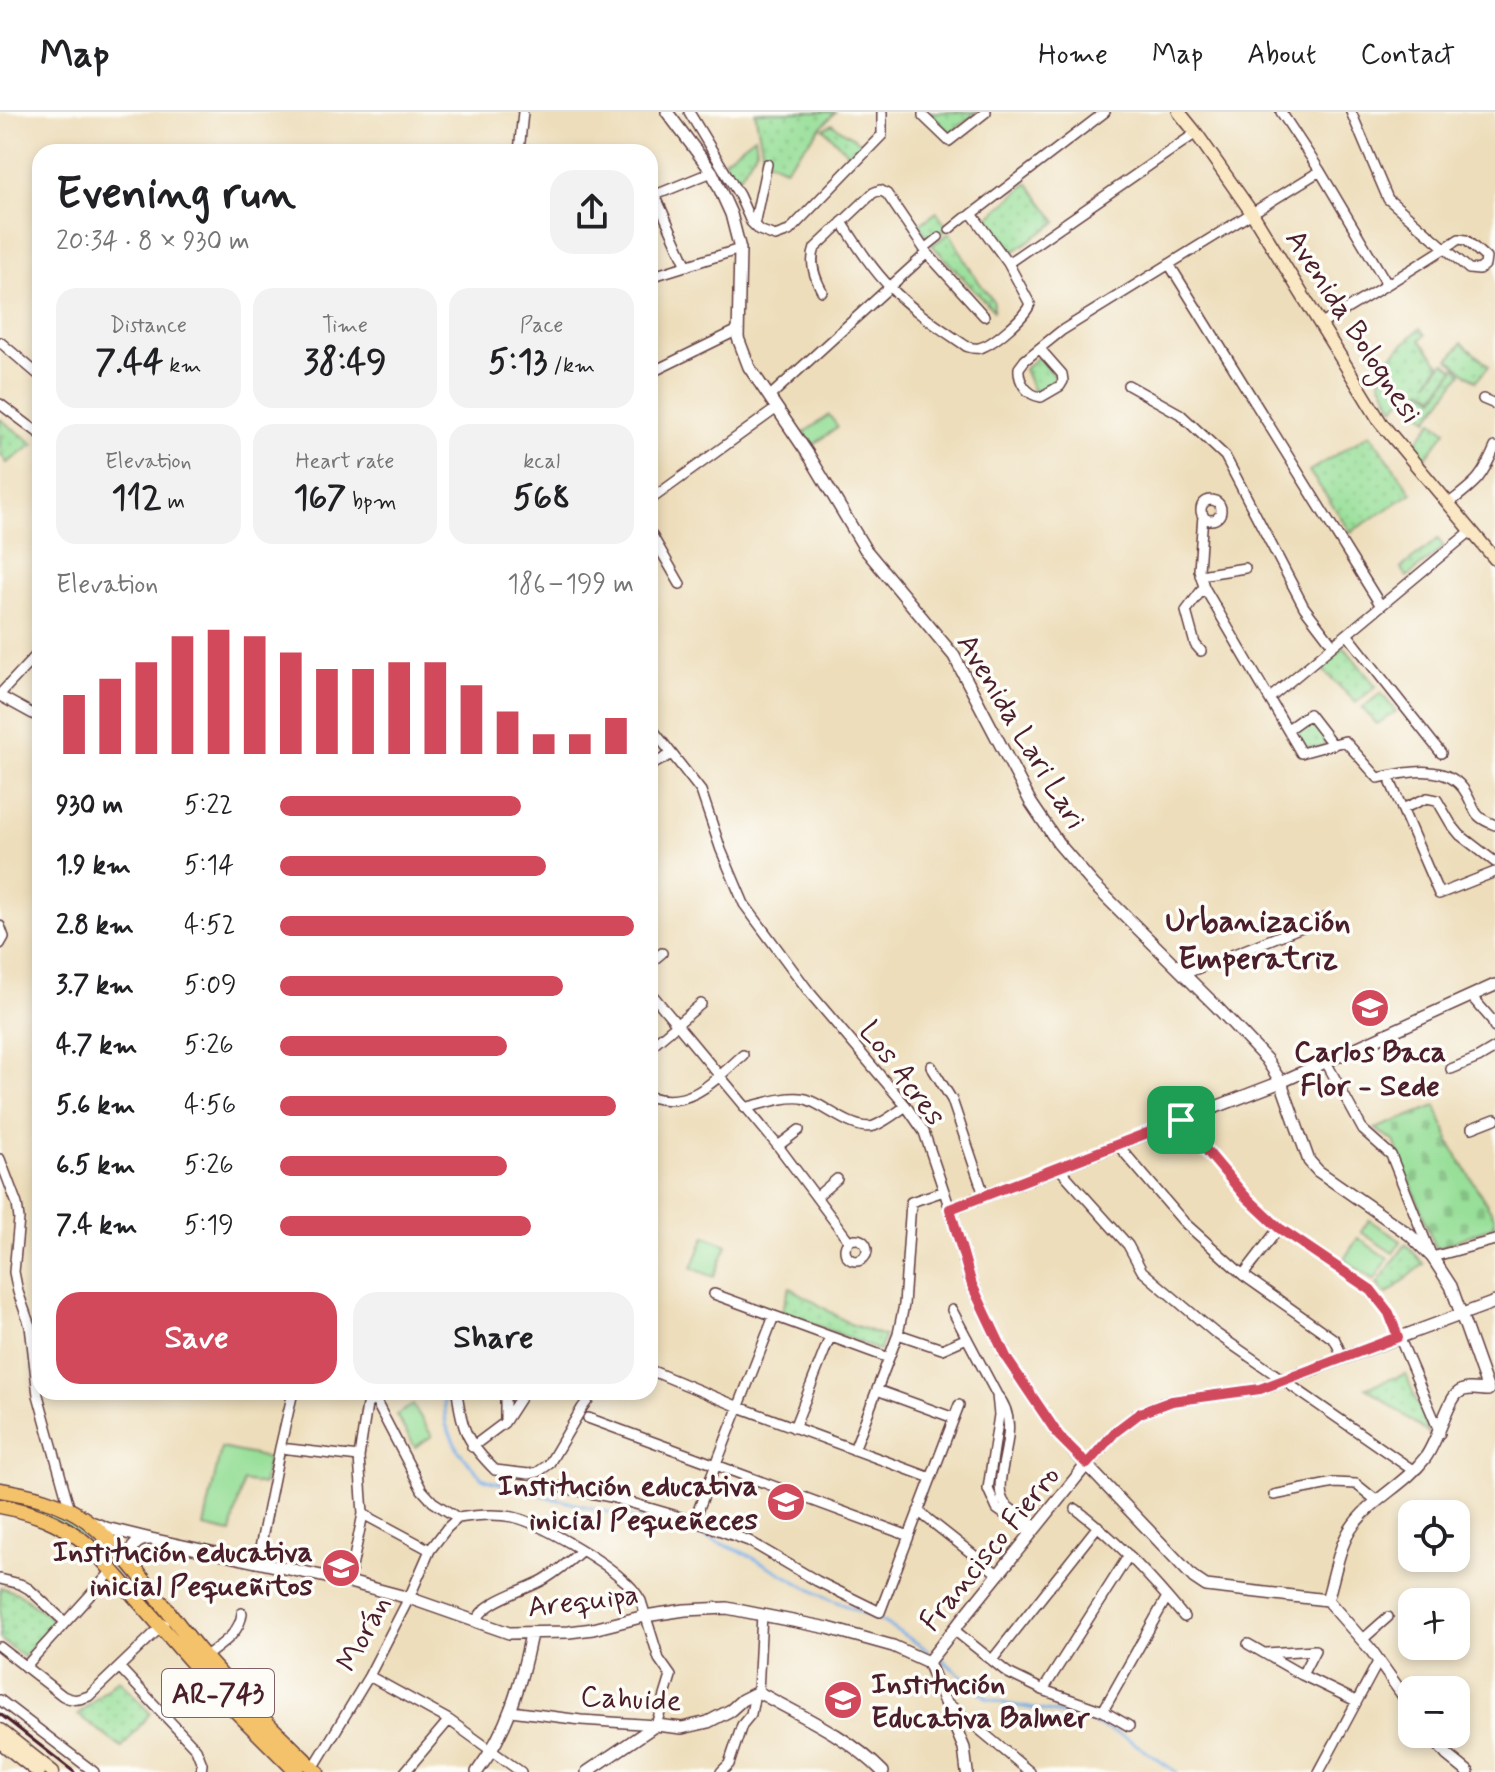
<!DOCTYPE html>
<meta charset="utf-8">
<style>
body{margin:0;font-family:Mynerve,sans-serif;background:#f2f2f2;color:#202124;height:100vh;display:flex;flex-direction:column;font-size:30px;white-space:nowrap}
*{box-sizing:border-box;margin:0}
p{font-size:26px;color:#757577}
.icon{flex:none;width:44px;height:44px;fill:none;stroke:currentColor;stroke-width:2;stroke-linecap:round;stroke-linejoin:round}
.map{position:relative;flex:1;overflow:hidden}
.side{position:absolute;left:32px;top:32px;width:626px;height:1256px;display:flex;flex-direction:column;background:#fff;border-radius:24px;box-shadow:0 4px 12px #0003}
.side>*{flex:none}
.buttons{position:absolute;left:1398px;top:1388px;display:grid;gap:16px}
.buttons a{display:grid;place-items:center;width:72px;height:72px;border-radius:16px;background:#fff;box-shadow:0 4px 12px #0003;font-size:40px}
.pin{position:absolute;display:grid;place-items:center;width:68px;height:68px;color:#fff;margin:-34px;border-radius:16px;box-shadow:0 4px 12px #0006}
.round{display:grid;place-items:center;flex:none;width:84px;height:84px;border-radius:24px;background:#f2f2f2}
.head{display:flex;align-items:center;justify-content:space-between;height:136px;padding:0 24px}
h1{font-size:44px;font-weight:800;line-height:60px}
.metrics{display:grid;grid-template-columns:repeat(3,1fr);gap:12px;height:136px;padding:8px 24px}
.metrics div{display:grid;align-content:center;border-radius:20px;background:#f2f2f2;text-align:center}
.metrics b{font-size:34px;font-weight:800}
.metrics small{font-size:22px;font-weight:400}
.metrics p{font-size:22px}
.chart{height:224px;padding:16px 24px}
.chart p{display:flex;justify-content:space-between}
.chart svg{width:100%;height:144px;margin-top:8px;stroke:#d1495b;stroke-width:6}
.primary-button{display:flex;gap:16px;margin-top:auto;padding:16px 24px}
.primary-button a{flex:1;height:92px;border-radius:24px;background:#d1495b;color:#fff;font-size:32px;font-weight:800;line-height:92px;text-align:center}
.primary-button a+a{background:#f2f2f2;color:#202124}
ul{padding:0 24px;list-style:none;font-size:26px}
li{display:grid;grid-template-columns:128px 96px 1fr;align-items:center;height:60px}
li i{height:20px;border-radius:10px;background:#d1495b}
header{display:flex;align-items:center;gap:48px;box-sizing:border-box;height:112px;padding:0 40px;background:#fff;border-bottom:2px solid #e0e0e0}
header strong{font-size:38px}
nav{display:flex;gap:44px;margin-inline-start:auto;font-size:28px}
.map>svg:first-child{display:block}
.grass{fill:url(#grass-dots);stroke:#717f62;stroke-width:2}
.cemetery{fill:url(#cemetery-stones);stroke:#717f62;stroke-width:2}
.pitch{fill:#98df99;stroke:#717f62;stroke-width:2}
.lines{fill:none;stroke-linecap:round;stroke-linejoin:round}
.stream{stroke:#79afe7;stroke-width:3}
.pedestrian-casing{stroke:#623c40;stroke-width:10}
.minor-casing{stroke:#623c40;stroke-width:12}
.tertiary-casing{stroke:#623c40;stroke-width:14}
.secondary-casing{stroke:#623c40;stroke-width:15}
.primary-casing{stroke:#623c40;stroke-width:17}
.pedestrian{stroke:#fff;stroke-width:7}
.minor{stroke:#fff;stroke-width:9}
.tertiary{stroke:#fff;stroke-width:11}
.secondary{stroke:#fae7c3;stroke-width:12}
.primary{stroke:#f3c26a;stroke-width:14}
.rail{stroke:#4a1f2b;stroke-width:3}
.route-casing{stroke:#fff;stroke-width:16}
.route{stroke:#d1495b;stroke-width:10}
.labels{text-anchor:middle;stroke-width:7;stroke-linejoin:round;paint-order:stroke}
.shield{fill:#fdfcf7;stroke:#806168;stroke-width:2}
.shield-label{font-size:28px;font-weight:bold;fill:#4a1f2b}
.street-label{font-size:30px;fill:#4a1f2b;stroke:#fdfcf7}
.poi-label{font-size:30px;font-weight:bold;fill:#4a1f2b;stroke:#fdfcf7;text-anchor:end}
.neighbourhood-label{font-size:32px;font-weight:bold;fill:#4a1f2b;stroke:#fdfcf7}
</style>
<header>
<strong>Map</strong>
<nav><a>Home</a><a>Map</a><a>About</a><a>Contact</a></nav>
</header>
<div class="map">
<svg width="1495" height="1660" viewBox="0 0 1495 1660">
<defs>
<pattern id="grass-dots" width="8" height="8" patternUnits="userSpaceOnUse" patternTransform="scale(2)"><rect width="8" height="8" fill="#98df99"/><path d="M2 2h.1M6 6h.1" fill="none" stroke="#84bf84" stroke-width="1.8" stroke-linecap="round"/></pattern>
<pattern id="cemetery-stones" width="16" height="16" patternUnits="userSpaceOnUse" patternTransform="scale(2)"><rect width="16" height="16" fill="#98df99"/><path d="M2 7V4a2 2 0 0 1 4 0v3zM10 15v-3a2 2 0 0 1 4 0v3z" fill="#84bf84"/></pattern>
</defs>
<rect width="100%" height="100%" fill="#fdfcf7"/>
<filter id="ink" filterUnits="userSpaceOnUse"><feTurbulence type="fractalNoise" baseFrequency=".0125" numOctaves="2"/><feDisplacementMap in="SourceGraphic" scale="16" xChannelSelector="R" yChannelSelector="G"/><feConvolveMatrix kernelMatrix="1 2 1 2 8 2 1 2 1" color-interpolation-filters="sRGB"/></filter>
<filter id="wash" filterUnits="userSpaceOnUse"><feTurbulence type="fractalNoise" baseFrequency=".006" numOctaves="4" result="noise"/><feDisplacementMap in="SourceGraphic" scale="32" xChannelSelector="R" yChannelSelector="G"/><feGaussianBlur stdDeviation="1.8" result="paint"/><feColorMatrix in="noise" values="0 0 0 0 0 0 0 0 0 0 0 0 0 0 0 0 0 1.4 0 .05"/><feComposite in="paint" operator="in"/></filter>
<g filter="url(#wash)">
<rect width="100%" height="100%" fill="#edddba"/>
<path class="grass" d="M755 0H835L785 56 764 47Z
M930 0H977L951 21 930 2Z
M832 12 865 33 851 45 824 17Z
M755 24 757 37 740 64 733 62 724 48Z
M1028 71 1057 110 1011 141 1006 142 986 113 987 107Z
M937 100 948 116 930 129 919 113Z
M950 121 973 162 994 190 993 198 932 133Z
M1420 216 1425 223 1420 228 1440 252 1428 270 1444 250 1454 257 1435 284 1423 276 1415 287 1404 285 1394 296 1380 269 1384 251Z
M1462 231 1489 254 1476 269 1449 247Z
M1038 245 1058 268 1034 280 1024 257Z
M1456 255 1462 261 1428 307 1416 297 1422 288 1419 284 1423 278 1435 286Z
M0 307 34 332 7 351 0 341Z
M1433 309 1446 319 1424 348 1413 334Z
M1370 322 1412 381 1351 420 1309 359Z
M1438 427 1444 435 1407 465 1401 456Z
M1344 535 1376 574 1356 591 1319 554Z
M1381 581 1396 600 1377 612 1362 596Z
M1309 609 1327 626 1323 635 1305 636 1295 620Z
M1406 1132 1424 1152 1386 1183 1377 1172Z
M790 1175 850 1212 884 1224 880 1239 782 1199Z
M1406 1262 1429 1322 1366 1275Z
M0 1385 56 1395 77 1406 125 1452 118 1459 92 1430 0 1390Z
M0 1475 20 1482 54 1509 24 1545 0 1527Z
M118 1567 150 1601 122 1636 78 1603Z"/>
<path class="cemetery" d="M1436 994 1452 1035 1495 1106V1113L1436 1137 1394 1029 1375 1017Z"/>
<path class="pitch" d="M829 303 838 315 813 333 804 321Z
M1369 1108 1401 1129 1393 1141 1361 1120Z
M705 1124 727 1133 714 1165 692 1156Z
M1358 1126 1388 1147 1374 1168 1344 1147Z
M413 1293 432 1324 415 1335 396 1303Z
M221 1336 268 1346 263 1373 243 1369 231 1421 204 1415Z"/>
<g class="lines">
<path class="stream" d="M443 1280 446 1313 458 1338 482 1366 493 1370 523 1375 544 1384 703 1424 746 1442 817 1481 883 1510 928 1538
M943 1548 987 1586 1007 1592 1079 1605 1127 1626 1176 1660"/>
</g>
</g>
<g filter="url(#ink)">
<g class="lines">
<g class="pedestrian-casing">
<path id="pedestrian" d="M949 118 965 105 972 102
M924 137 939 125"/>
</g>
<g class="minor-casing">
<path id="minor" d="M689 0 739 83 751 110 759 118 775 124 789 119 882 23V0
M923 0V4L949 29 986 0
M1281 0 1320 59 1387 172
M519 40 523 0
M655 83 687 154
M653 84 712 60
M842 110C857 133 872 157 891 176 913 199 940 216 966 234 972 236 973 237 979 236 993 233 1025 205 1030 192L1008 151 972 102 1105 0
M754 113 767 52
M1008 151 1196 21
M1169 152 1381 494
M650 165 740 137
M822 179C815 166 809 151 815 136L873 81 880 78 887 82 927 141 984 204
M1320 213C1367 185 1413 157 1459 127L1466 128 1486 146 1485 153 1479 158 1469 157 1388 87 1351 0
M0 230 40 264
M1040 237 1062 262 1063 269 1060 274 1041 285C1027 283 1018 270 1019 256L1025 248 1061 219 1320 59
M650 261 738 218
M1128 273 1180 302 1225 344 1304 495 1333 533
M769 285 927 141
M1483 287 1495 292
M0 292 40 322
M650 388 777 296
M1201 398a10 10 0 1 1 20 0a10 10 0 1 1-20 0Z
M1448 392C1476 370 1481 368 1495 335
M1203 403 1199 458 1204 475 1301 641 1345 629 1378 666C1406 660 1449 650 1466 681 1477 700 1472 704 1495 713
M650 420 680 472
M1200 463 1245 456
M1347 522 1441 641
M1201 539 1195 532 1186 499 1204 475
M0 582 40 539
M0 584 40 606
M1270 586 1471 419
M650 614 701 679 721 738 744 792 810 881 906 994 924 1020 950 1097
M1288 617 1309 602 1333 633
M650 654 672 642
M1391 671 1439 782 1495 760
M1402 697 1427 686 1437 688 1451 712 1460 723 1495 750
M0 814 4 825 0 832
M650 851 662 841
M1184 862 1327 805
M650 880 778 1034 849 1129
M1471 884 1491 907 1495 916
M650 935 701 892
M1326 950 1363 1018 1391 1043 1432 1145 1495 1128
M931 954 952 988 984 1083
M1451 957 1478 946 1495 936
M650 985C692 997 714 968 743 943
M745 996C761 992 791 982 806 987 825 993 854 1020 874 1014 885 1010 896 1001 906 994
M1181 1008 1244 1083 1279 1116 1371 1178 1389 1201 1440 1321
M1472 1016 1495 1007
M1117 1032 1183 1109
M778 1034 799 1018
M0 1047 17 1092 19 1107 14 1160 18 1180 30 1214 38 1283 70 1398
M1058 1055 1128 1133 1142 1159 1214 1220 1414 1359
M816 1085 837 1067
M1186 1112 1243 1163 1335 1228 1343 1246
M845 1138a11 11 0 1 1 22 0a11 11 0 1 1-22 0Z
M1243 1163 1279 1116
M714 1182 889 1246
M952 1198 997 1283C1027 1316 987 1368 1005 1392 1011 1399 1028 1408 1036 1414
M898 1222 942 1237 967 1226
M650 1258 739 1295 931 1366
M877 1278 954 1306
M371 1280 422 1378 433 1390 458 1406C476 1403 494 1401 513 1405 538 1410 602 1448 621 1466 629 1472 636 1480 641 1489L659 1547 671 1564 656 1613 581 1608 511 1599
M457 1280C462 1319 467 1330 495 1358L529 1362 538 1360 549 1352 582 1296 594 1280
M997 1283 999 1303 988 1377 997 1397 1031 1421
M588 1306 909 1424
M505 1309V1280
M794 1316 830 1225
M472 1335 504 1311 524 1280
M280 1336 359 1345
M854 1338 898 1222 904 1193 911 1090 944 1079
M559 1375 611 1385 694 1409 749 1429 817 1469 880 1500 959 1293
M1274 1383 1334 1371 1356 1372 1377 1389
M1076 1397C1116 1427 1151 1465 1184 1505
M918 1399 999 1463
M363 1402 430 1438
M694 1409 774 1204
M257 1451 280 1336 293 1280
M0 1467 20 1472 29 1477 65 1510
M349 1470 363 1402 359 1345 367 1293 374 1286
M476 1510C483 1488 525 1479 545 1467 558 1459 570 1449 581 1439
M954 1518 1008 1561 1043 1578 1103 1599 1129 1614
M1362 1528 1388 1505
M1248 1532 1302 1563 1356 1589
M0 1535 63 1584C73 1589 78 1588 89 1584L164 1512
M1266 1541 1315 1538 1302 1563
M202 1547C218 1534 240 1523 242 1501
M992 1548 1098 1414
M25 1555 112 1459
M120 1556 196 1637 202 1652 201 1660
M369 1564 449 1608 521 1660
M1043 1578 1129 1443
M758 1580 762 1502
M0 1588 94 1660
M944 1588 1030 1660
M1103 1599 1167 1485
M312 1658 369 1564 409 1486 430 1438 447 1416 458 1406
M405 1660 449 1608
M721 1660 729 1652 742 1613 751 1602 755 1581
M1319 1660 1379 1548"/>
</g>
<g class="tertiary-casing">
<path id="tertiary" d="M667 0 712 60 731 102 740 137 738 226 749 255 810 345 865 437 954 544 1031 691 1058 731 1094 773 1215 893 1266 947 1281 970 1309 1049 1318 1059 1410 1123 1432 1145 1451 1174 1488 1278C1479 1278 1466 1274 1458 1281 1448 1288 1437 1331 1425 1346 1404 1374 1369 1388 1350 1418 1338 1437 1334 1467 1327 1488
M94 1411 106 1416 151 1427 349 1470 409 1486 509 1521 569 1520 593 1517 645 1504 685 1498 727 1496 828 1516 893 1534 928 1550
M131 1453C128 1439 134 1427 150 1427
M1327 1488 1206 1474 1194 1466 1059 1324 1007 1247 972 1173 950 1097 1281 970 1495 873
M1327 1488 1371 1538 1412 1596
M928 1550 1087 1352 1115 1320 1140 1301 1172 1289 1260 1277 1495 1190
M928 1550 964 1636 967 1660
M1430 1622 1447 1643 1468 1660
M477 1660C508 1618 521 1572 531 1522
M587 1660 656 1613 682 1616 708 1610 731 1598 742 1588 758 1580C801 1604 848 1624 883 1660"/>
</g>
<g class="secondary-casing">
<path id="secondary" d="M1179 0 1196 21 1252 101 1381 311 1495 447
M0 1618 53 1660
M0 1630 38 1660"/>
</g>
<g class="primary-casing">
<path id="primary" d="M0 1378C30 1383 60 1389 86 1408 127 1439 164 1497 198 1537 235 1581 276 1620 317 1660
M0 1394C40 1401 73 1415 101 1446L226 1589 297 1660"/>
</g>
<use href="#pedestrian" class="pedestrian"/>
<use href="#minor" class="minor"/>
<use href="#tertiary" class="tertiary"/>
<use href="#secondary" class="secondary"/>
<use href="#primary" class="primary"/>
<path class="rail" d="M0 1602 74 1660"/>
</g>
</g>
<g class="lines" filter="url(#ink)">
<g class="route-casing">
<path id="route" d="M1181 1008 1244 1083 1279 1116 1371 1178 1389 1201 1398 1225 1260 1277 1172 1289 1140 1301 1115 1320 1087 1352 1059 1324 1007 1247 972 1173 950 1097Z"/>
</g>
<use href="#route" class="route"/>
</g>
<defs>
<g id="school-disc" transform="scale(2)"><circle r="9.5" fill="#d1495b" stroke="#fdfcf7"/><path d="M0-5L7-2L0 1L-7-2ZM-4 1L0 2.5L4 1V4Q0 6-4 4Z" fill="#fff"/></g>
</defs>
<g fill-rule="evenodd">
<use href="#school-disc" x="1370" y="896"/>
<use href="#school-disc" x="786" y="1390"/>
<use href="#school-disc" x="341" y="1456"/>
<use href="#school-disc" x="843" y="1588"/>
</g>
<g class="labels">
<rect class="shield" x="162" y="1557" width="112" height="48" rx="6"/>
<g class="shield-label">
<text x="218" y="1591">AR-743</text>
</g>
<g class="street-label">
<text transform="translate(1354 214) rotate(57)" y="10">Avenida Bolognesi</text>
<text transform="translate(1022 619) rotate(59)" y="10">Avenida Lari Lari</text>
<text transform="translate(903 961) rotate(53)" y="10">Los Acres</text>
<text transform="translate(989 1436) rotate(-51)" y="10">Francisco Fierro</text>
<text transform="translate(583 1488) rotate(-7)" y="10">Arequipa</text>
<text transform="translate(363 1521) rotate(-62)" y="10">Morán</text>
<text transform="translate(631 1586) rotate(3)" y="10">Cahuide</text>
</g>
<g class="poi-label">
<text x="1370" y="949" text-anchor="middle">Carlos Baca<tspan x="1370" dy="34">Flor - Sede</tspan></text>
<text x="758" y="1383">Institución educativa<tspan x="758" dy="34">inicial Pequeñeces</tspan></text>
<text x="313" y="1449">Institución educativa<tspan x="313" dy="34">inicial Pequeñitos</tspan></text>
<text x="871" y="1581" text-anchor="start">Institución<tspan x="871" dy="34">Educativa Balmer</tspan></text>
</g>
<g class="neighbourhood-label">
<text x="1258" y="819">Urbanización<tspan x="1258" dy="37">Emperatriz</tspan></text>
</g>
</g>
</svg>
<div class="buttons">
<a><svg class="icon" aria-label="locate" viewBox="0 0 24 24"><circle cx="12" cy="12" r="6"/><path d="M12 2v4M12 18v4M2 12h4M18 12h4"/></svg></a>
<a>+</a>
<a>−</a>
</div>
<div class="pin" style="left:1181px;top:1008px;background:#1e9e55"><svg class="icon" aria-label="arrive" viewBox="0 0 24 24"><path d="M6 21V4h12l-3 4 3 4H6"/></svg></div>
<section class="side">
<div class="head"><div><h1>Evening run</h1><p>20:34 · 8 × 930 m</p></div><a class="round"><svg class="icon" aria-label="share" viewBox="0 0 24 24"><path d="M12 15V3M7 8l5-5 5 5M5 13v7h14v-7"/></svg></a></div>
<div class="metrics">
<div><p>Distance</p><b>7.44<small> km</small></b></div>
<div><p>Time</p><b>38:49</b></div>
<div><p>Pace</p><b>5:13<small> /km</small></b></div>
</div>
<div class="metrics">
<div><p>Elevation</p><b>112<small> m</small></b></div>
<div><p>Heart rate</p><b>167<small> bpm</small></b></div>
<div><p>kcal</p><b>568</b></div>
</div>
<div class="chart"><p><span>Elevation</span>186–199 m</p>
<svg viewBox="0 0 160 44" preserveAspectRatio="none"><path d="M5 44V26M15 44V21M25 44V16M35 44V8M45 44V6M55 44V8M65 44V13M75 44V18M85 44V18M95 44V16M105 44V16M115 44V23M125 44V31M135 44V38M145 44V38M155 44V33"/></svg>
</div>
<ul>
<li><b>930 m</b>5:22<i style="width:68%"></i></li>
<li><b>1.9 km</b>5:14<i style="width:75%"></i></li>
<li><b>2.8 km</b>4:52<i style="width:100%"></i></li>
<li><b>3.7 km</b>5:09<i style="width:80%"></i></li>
<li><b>4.7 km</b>5:26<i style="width:64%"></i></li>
<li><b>5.6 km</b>4:56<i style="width:95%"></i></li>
<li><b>6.5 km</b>5:26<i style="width:64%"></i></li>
<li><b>7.4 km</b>5:19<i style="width:71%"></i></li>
</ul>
<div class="primary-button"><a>Save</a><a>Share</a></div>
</section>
</div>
